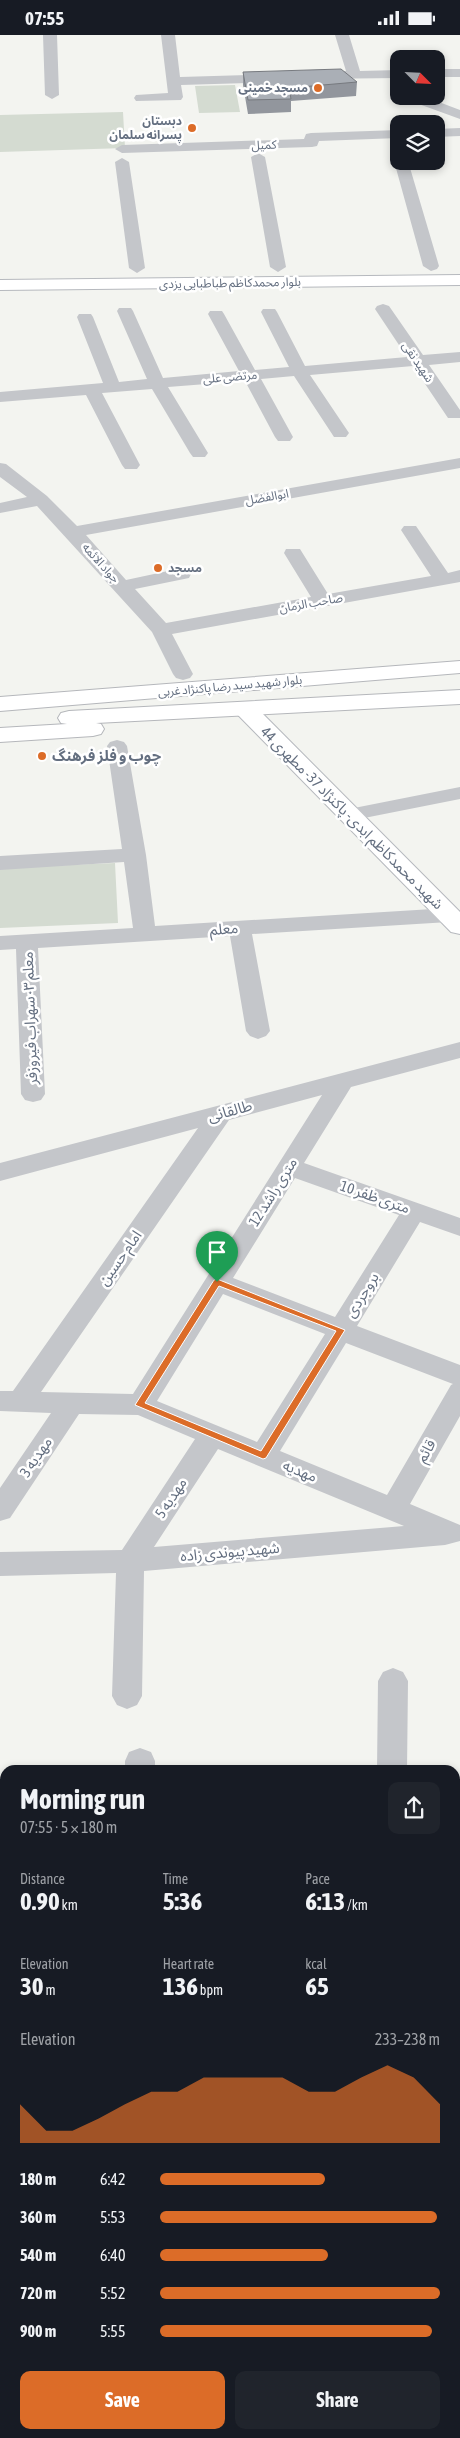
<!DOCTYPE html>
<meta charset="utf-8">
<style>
body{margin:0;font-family:"Asap Condensed","Noto Sans Arabic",sans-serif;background:#20242c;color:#f1f3f6;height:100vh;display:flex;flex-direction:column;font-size:19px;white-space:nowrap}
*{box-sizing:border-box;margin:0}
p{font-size:16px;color:#9ea1a6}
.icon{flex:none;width:28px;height:28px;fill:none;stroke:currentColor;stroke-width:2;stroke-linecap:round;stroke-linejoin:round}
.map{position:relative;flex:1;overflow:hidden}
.details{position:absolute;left:0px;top:1730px;width:460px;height:674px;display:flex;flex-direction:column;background:#171b24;border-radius:15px 15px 0 0;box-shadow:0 2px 8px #0003}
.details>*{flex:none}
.needle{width:32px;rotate:114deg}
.buttons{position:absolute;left:390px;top:15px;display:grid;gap:10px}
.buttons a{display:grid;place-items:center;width:55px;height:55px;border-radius:10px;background:#171b24;box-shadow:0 2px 8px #0003;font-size:25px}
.pin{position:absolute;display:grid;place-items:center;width:42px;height:42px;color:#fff;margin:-51px -21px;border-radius:50% 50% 50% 0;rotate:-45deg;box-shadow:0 0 5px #0007}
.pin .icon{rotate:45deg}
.round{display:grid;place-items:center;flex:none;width:52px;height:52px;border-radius:10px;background:#20242c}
.head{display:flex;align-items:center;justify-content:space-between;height:85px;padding:0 20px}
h1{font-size:28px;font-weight:700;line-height:38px}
.stats{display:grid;grid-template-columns:repeat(3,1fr);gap:8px;height:85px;padding:5px 20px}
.stats div{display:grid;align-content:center}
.stats b{font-size:25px;font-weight:700}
.stats small{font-size:14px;font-weight:400}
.stats p{font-size:14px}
.chart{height:140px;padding:10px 20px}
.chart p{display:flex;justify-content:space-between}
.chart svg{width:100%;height:90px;margin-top:5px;fill:#dc6c28;opacity:.7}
.cta{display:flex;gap:10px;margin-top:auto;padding:10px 20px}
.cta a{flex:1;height:58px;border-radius:10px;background:#dc6c28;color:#fff;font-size:20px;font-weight:700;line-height:58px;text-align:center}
.cta a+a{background:#20242c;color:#f1f3f6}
ul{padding:0 20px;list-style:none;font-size:16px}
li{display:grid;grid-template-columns:80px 60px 1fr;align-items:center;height:38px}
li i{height:12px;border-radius:6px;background:#dc6c28}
.status{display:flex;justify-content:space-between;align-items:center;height:35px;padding:0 25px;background:#171b24;direction:ltr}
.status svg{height:14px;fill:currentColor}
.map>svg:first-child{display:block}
.green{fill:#d4dbd1}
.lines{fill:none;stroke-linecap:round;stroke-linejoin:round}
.secondary-casing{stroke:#b6b9be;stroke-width:2}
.primary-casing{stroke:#b5b7bb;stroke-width:2}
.street{fill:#c4c6ca;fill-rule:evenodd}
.secondary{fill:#fff;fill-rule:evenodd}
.primary{fill:#fff;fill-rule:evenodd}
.wall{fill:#92969d}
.building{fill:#aaafb6;stroke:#777a7f}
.route{fill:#dc6c28;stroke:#fff;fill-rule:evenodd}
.poi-dot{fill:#dc6c28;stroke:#fff;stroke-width:2}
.labels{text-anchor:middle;stroke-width:5;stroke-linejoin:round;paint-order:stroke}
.far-poi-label{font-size:12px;font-weight:bold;fill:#646f80;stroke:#fff;text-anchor:end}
.far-street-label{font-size:12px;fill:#646f80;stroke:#fff}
.poi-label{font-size:15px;font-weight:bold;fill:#646f80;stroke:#fff;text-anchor:start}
.street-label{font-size:15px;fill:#646f80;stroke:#fff}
</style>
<div class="status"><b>07:55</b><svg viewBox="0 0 49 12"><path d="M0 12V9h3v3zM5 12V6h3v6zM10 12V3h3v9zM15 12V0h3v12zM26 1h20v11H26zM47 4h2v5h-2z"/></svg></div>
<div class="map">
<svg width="460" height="2403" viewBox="0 0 460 2403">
<rect width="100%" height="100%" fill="#f3f4f0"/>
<path class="green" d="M235 50 240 77 199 78 195 51Z
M123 77 125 113 0 117V80Z
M115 828 118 888 0 893V833Z"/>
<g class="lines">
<g class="secondary-casing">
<path id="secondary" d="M460 240V250L0 255V245Z
M245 667 253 669 460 877V899L451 897 237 679 234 674 237 669Z"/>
</g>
<g class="primary-casing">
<path id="primary" d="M460 626V638L0 676V662Z
M460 655V669L96 688 101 689 104 694 101 699 93 701 0 707V693L67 689 61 688 58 683 61 678 69 676Z"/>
</g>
<path class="street" d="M43 0H57L59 60 52 64 45 60Z
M161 0H175L180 42 276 39 283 43 276 47 181 50 183 62 181 65 136 66 134 63 136 60 168 58Z
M335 0H349L360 36 399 35V43L309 44 307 41 309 38 314 37 346 36Z
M436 34H460V42H436Z
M403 61H423L460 75V84L405 64Z
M460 93V101L436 102V94Z
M399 95V103L319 106 317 111 312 112 122 118 115 114 122 110 304 104 306 99 311 98Z
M258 118 265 122 286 232 278 237 270 232 251 122Z
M399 122V126H408L439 231 437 234 431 236 423 231 394 126Z
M122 123 129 127 145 233 137 238 129 233 115 127Z
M383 269 389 271 423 320 460 317V327L429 330 460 375V383H448L413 331 310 340 349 398 346 402H334L294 341 261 344 293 402 290 406H278L275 402 245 346 168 352 208 418 205 422H193L190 418 152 354 102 358 140 430 137 434H125L122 430 86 360 0 367V357L103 348 77 282 79 279H91L93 282 119 347 147 344 117 276 119 273H131L133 276 163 343 239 336 208 279 210 276H222L224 279 255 335 289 332 261 277 263 274H275L277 277 305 331 407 322 375 274 377 271Z
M460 423V433L86 500 126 545 182 533 189 535 191 539 189 543 135 554 166 588 311 562 284 518 286 514H300L328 559 431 541 401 495 404 491H416L448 538 460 535V547L172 599 193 639 190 643 183 645 176 643 173 639 152 597 37 471 0 478V468L27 462 0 442V428L6 429 47 461 77 491Z
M117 705 124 707 127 711 146 820 155 891 449 873 457 875 460 880 457 885 449 887 252 899 270 996 266 1001 258 1004 250 1001 246 996 230 901 38 913 45 1059 41 1065 33 1067 25 1065 21 1059 16 914 0 915V901L133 893 124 827 0 835V821L122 814 107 711 110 707Z
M460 752V764L349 786 342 785 339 780 342 775 349 774Z
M460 1007V1023L351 1052 304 1128 460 1183V1201L420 1187 357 1291 460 1330V1381L410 1469 460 1490V1506L445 1510 144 1536 142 1661 137 1670 127 1674 117 1670 112 1661 116 1538 0 1541V1517L122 1515 195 1404 138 1380 79 1379 10 1483 0 1486V1453L51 1378 0 1376V1356H13L198 1093 0 1146V1128ZM322 1060 133 1359 41 1357 229 1085ZM295 1143 399 1180 335 1282 233 1243ZM223 1259 325 1299 257 1407 157 1366ZM346 1308 453 1349 451 1350 387 1460 280 1416ZM218 1414 404 1491 154 1512Z
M393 1633 403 1637 408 1646 407 1735H377L378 1646 383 1637Z
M140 1713 151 1717 155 1726V1735H125V1726L129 1717Z
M455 1860H460V1890H455Z
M0 1875H5V1905H0Z
M455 2185H460V2219H455Z
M460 2356V2392L455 2393V2357Z
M305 2399H360L359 2403H304Z"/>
<use href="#secondary" class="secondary"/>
<use href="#primary" class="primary"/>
</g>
<path class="wall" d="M243 37 357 47 356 61 291 66V77L248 79 243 50Z"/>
<path class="building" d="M341 34 357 47 289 53 291 64 248 65 243 37Z"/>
<path class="route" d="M217 1244 345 1295 266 1423 263 1424 135 1370 214 1245ZM219 1251 336 1296 261 1416 145 1368Z"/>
<g class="poi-dot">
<circle cx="318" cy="53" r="5"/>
<circle cx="192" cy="93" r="5"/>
<circle cx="158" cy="533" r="5"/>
<circle cx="42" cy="721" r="5"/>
</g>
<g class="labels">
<g class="far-poi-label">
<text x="308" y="57">مسجد خمینی</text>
<text x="182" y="90">دبستان<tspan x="182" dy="14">پسرانه سلمان</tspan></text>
<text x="168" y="537" text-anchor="start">مسجد</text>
</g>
<g class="far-street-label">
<text transform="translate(264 110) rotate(-2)" y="4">کمیل</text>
<text transform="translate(230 248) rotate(-1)" y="4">بلوار محمدکاظم طباطبایی یزدی</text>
<text transform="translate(418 327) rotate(56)" y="4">شهید نقی</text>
<text transform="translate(230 342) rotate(-5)" y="4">مرتضی علی</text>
<text transform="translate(267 462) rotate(-10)" y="4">ابوالفضل</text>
<text transform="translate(101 528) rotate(48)" y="4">جواد الائمه</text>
<text transform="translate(311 568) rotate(-10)" y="4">صاحب الزمان</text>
<text transform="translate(230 651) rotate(-5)" y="4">بلوار شهید سید رضا پاکنژاد غربی</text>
</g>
<g class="poi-label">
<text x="52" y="726">چوب و فلز فرهنگ</text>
</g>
<g class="street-label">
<text transform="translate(352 783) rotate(45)" y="5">شهید محمدکاظم ابدی- پاکنژاد 37- مطهری 44</text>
<text transform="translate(224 894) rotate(-4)" y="5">معلم</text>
<text transform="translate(30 983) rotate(-92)" y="5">معلم ۳- سهراب فیروزفر</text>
<text transform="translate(230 1076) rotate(-15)" y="5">طالقانی</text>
<text transform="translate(273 1157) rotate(-58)" y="5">12 متری راشد</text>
<text transform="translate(375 1162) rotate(19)" y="5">10 متری ظفر</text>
<text transform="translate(120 1223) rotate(-55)" y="5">امام حسین</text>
<text transform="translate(362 1260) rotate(-58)" y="5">بروجردی</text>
<text transform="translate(426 1416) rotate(-60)" y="5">قائم</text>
<text transform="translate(36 1422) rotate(-56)" y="5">مهدیه 3</text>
<text transform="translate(300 1436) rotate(22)" y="5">مهدیه</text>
<text transform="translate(171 1463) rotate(-57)" y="5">مهدیه 5</text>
<text transform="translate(230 1517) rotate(-5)" y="5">شهید پیوندی زاده</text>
</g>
</g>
</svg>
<div class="buttons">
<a><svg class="needle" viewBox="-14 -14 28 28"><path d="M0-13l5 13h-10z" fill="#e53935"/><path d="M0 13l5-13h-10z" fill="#9ea1a6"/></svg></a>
<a><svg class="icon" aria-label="layers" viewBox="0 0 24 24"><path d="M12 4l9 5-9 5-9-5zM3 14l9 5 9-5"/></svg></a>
</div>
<div class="pin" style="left:217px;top:1247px;background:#1e9e55"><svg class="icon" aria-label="arrive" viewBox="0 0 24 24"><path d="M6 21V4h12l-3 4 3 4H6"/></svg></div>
<section class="details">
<div class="head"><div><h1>Morning run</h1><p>07:55 · 5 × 180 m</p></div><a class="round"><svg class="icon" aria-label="share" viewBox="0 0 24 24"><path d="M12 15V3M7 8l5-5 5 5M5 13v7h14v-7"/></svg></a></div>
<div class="stats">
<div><p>Distance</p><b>0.90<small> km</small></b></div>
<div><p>Time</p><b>5:36</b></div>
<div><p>Pace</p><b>6:13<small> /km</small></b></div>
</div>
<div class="stats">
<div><p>Elevation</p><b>30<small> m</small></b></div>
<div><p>Heart rate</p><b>136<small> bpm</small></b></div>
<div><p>kcal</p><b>65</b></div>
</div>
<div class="chart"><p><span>Elevation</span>233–238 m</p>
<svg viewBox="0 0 160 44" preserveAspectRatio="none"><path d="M0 44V25L10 38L20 38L30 32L40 25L50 19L60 19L70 12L80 12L90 12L100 12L110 19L120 19L130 12L140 6L150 12L160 25V44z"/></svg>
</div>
<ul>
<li><b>180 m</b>6:42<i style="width:59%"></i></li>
<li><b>360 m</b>5:53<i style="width:99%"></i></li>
<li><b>540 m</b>6:40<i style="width:60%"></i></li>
<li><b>720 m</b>5:52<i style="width:100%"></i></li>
<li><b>900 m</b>5:55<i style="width:97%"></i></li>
</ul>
<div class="cta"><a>Save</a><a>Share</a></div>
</section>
</div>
